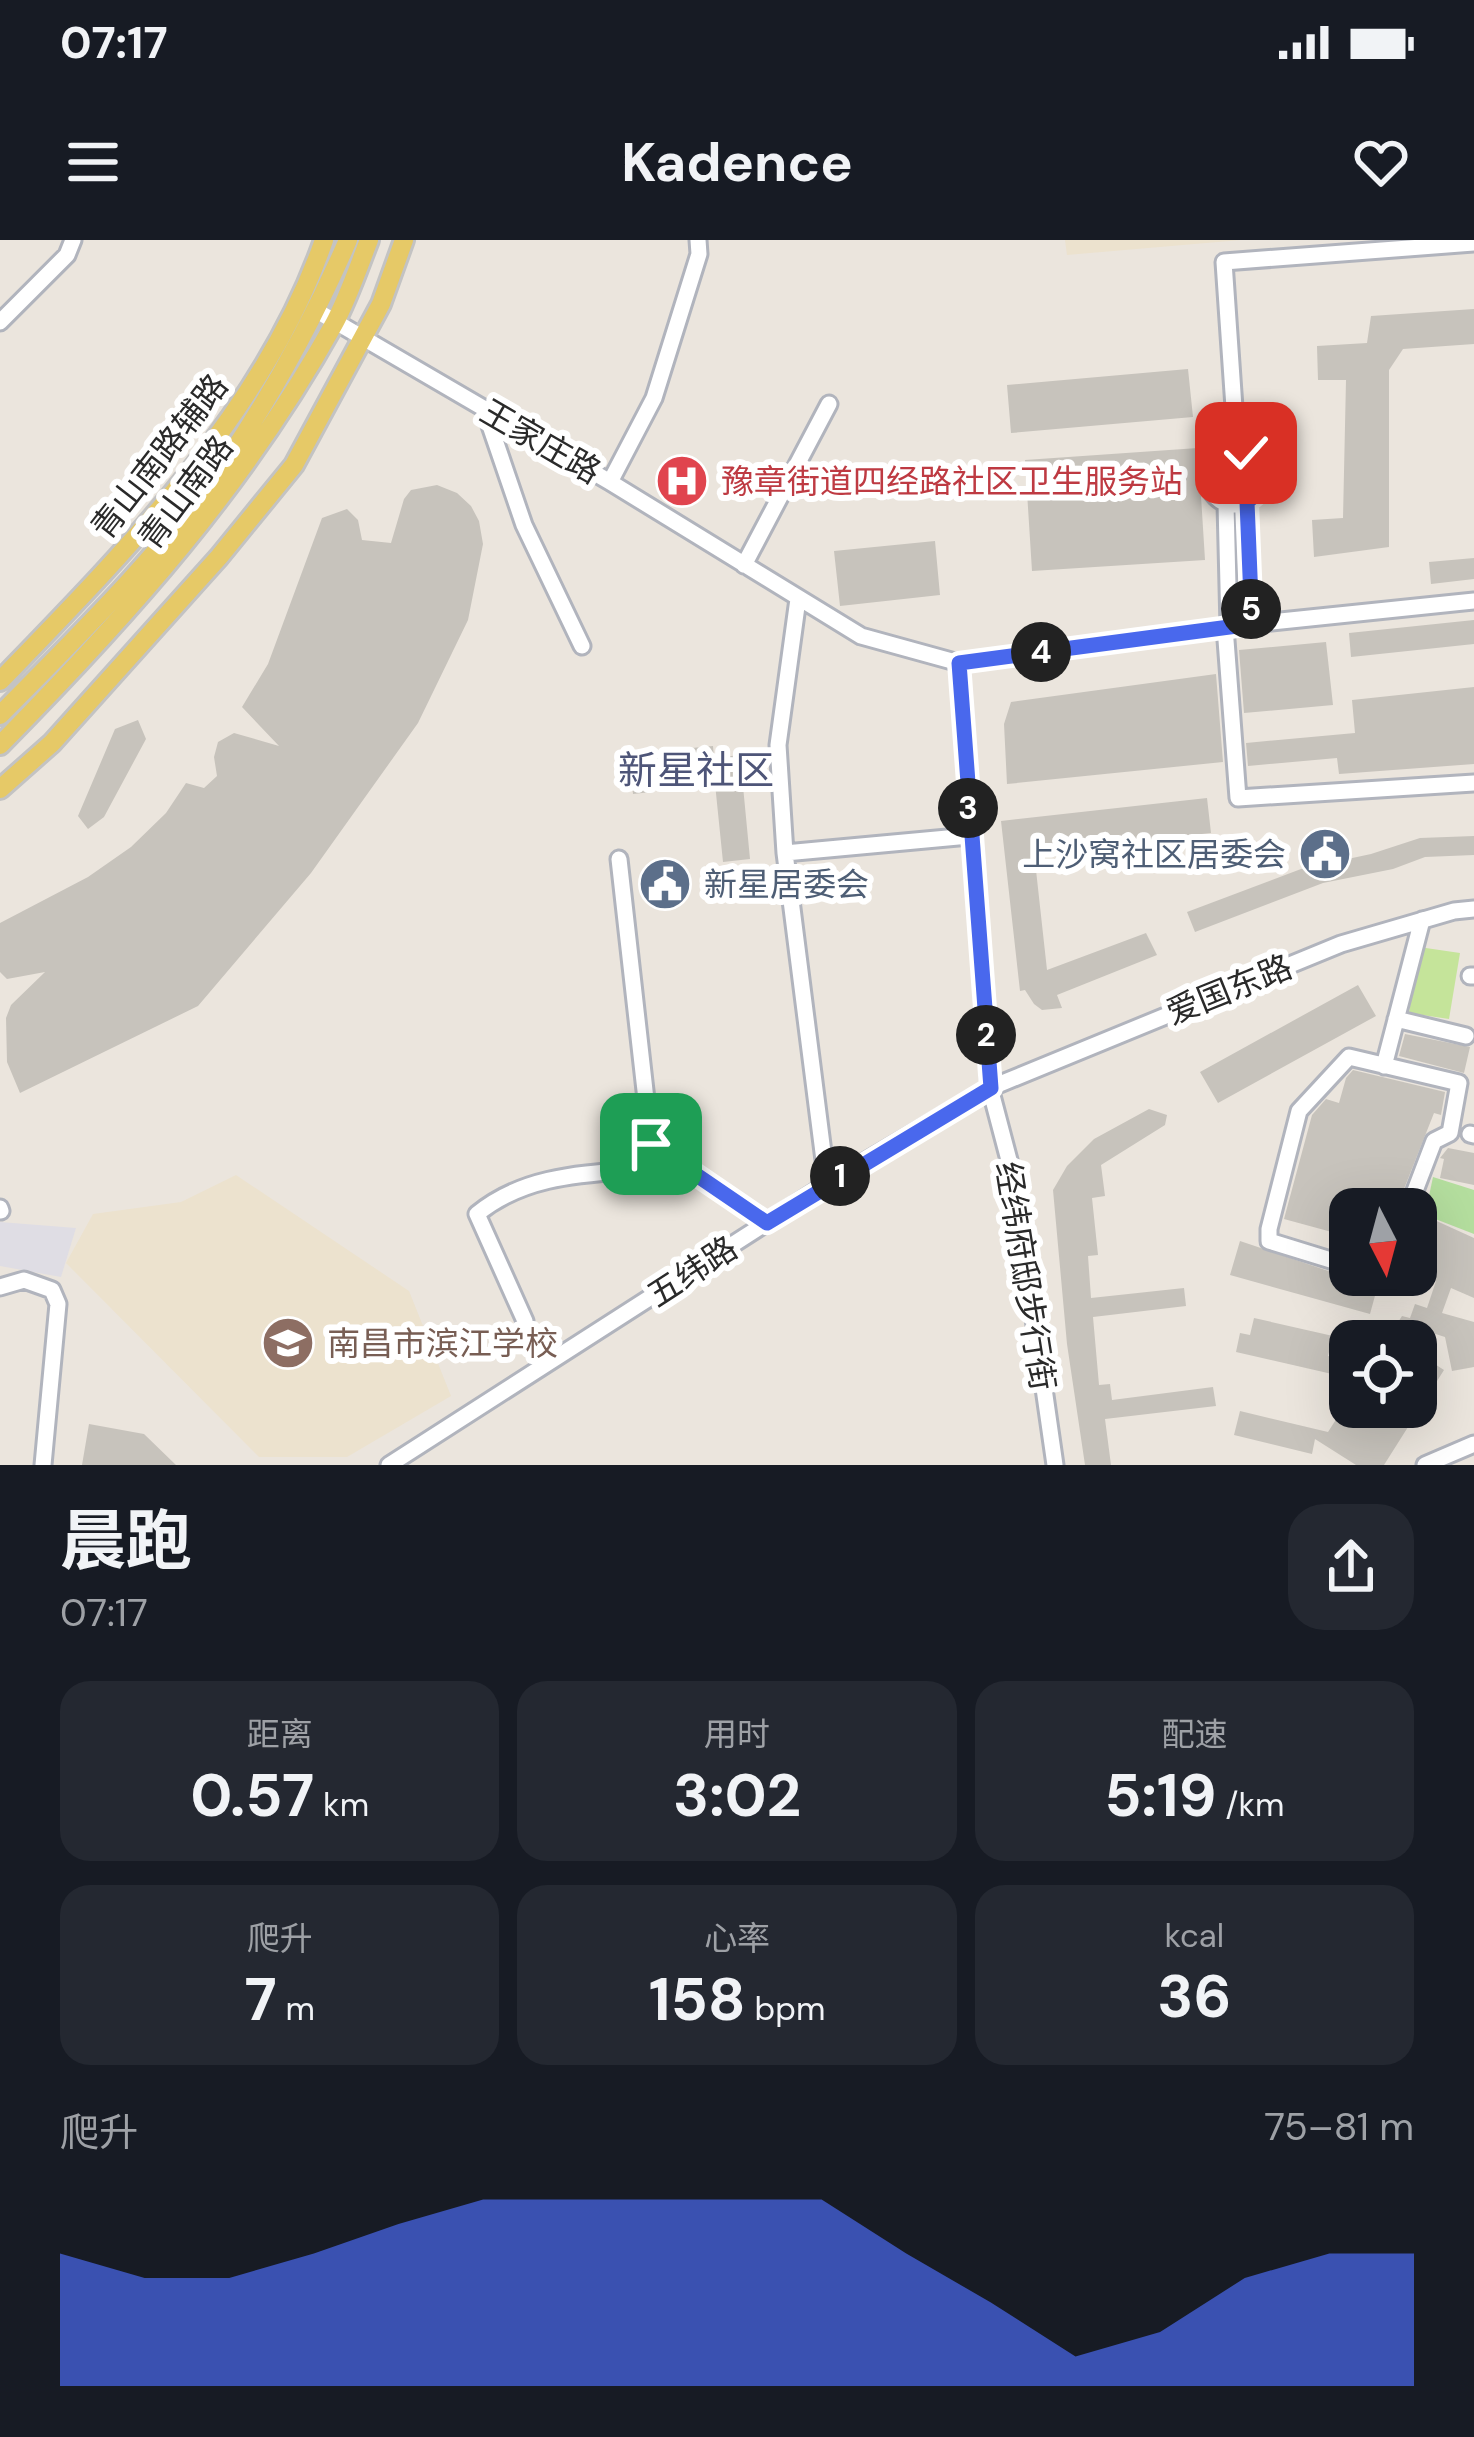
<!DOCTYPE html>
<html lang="zh">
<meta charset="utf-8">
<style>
body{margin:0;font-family:"DM Sans","Noto Sans SC",sans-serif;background:#242831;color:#f1f3f6;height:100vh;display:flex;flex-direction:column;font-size:45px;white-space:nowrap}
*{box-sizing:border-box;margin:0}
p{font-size:39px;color:#9ea1a6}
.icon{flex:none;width:66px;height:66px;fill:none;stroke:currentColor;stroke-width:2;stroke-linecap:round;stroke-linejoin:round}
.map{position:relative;height:1225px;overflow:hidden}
.details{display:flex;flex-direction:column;background:#171b24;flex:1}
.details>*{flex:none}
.needle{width:78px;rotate:174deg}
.fabs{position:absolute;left:1329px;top:948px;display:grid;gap:24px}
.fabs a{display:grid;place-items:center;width:108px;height:108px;border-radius:24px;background:#171b24;box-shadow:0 12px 48px #0002;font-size:60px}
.pin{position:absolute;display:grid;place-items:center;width:102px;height:102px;color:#fff;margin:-51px;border-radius:24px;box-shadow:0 6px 18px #0006}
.km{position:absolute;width:60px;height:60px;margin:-30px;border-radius:50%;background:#222;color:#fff;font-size:33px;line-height:60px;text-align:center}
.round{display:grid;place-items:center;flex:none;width:126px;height:126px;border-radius:36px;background:#242831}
.headline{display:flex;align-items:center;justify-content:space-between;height:204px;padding:0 60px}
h1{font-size:66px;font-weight:700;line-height:90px}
.stats{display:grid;grid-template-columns:repeat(3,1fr);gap:18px;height:204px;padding:12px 60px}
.stats div{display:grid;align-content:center;border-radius:30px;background:#242831;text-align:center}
.stats b{font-size:60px;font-weight:700}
.stats small{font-size:33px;font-weight:400}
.stats p{font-size:33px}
.chart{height:336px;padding:24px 60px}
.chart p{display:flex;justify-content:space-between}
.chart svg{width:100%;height:216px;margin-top:12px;fill:#4968ed;opacity:.7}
.status{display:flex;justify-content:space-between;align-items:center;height:84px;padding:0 60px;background:#171b24;direction:ltr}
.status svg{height:33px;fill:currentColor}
header{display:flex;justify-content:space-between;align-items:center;height:156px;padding:0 60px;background:#171b24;font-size:54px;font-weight:700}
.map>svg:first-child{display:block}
.industrial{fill:#dfdde4}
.education{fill:#ece2ce}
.green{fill:#b4de9e}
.pitch{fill:#c5e49a}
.building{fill:#c7c3bc}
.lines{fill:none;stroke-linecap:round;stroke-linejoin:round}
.minor-casing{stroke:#b1b4bd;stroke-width:21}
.major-casing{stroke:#c3c3c3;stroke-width:24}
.minor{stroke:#fff;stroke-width:15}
.major{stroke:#e6c967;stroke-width:18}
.route-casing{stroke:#fff;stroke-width:24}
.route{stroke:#4968ed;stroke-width:15}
.labels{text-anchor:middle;stroke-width:12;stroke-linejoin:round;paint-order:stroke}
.street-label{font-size:33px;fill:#2a2a2a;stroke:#fff}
.health-label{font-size:33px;fill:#be3a42;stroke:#fff;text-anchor:start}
.service-label{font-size:33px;fill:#4e5e75;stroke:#fff;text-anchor:end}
.education-label{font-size:33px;fill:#785e54;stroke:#fff;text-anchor:start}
.quarter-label{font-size:39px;fill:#4e5578;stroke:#fff}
</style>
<div class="status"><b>07:17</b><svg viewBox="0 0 49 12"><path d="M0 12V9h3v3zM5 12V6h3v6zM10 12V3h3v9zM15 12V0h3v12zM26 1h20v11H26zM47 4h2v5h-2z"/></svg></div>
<header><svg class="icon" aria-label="menu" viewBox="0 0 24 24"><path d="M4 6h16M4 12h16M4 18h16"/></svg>Kadence<svg class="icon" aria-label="heart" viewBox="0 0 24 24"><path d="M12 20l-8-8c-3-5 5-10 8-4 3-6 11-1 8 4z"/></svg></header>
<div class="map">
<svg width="1474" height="1225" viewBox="0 0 1474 1225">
<rect width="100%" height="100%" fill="#ebe5dd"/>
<path class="industrial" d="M0 982 76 988 61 1037 0 1026Z"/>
<path class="education" d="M1065 0H1241L1067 15Z
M236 935 409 1051 451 1156 347 1217H259L66 1023 93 974 181 962Z"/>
<path class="green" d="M1433 937 1474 950V994L1425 975Z"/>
<path class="pitch" d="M1419 707 1460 713 1449 779 1409 773Z"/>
<path class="building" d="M1474 69V104L1403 109 1389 130V307L1314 317 1312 280 1343 278 1346 140H1318L1317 106 1367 103 1371 76Z
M1188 129 1193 177 1011 193 1007 145Z
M1198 208 1205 320 1032 331 1025 220Z
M437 245 457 253 471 266 479 281 483 304 468 380 418 483 311 633 198 766 20 853 7 822 6 778 11 765 45 732 7 739 0 732V683L88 637 131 607 166 573 186 543 204 548 217 536 214 517 218 502 234 493 279 506 242 467 268 424 322 278 347 269 358 280 362 300 391 303 404 259 411 250Z
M935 301 940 355 840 366 834 311Z
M1474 318V339L1431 344 1429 322Z
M1474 380V404L1351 417 1349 393Z
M1326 402 1333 465 1244 473 1239 410Z
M1216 434 1223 522 1007 544 1004 484 1011 462Z
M1474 447V524L1339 534 1337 518 1248 526 1246 503 1355 493 1352 460Z
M138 480 146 499 104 577 88 589 78 576 115 489Z
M713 506 714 518 740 515 750 619 723 622 713 524 648 530 651 552 633 554 629 514Z
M1207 558 1211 593 1034 612 1047 730 1146 693 1157 715 1057 755 1062 768 1042 770 1034 764 1025 750 1020 751 1001 581Z
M1474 596V615L1425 617 1393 629 1323 643 1195 692 1187 672 1301 629 1371 614 1420 598Z
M1358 745 1376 776 1218 863 1200 832Z
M1405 794 1470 807 1464 833 1399 816Z
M1353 830 1445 852 1441 875 1434 873 1396 969H1350V997L1284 979 1312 875 1326 859 1339 863 1346 838Z
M1149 869 1167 875 1165 885 1101 925 1105 956 1092 958 1098 1015 1088 1016 1091 1058 1184 1048 1186 1066 1093 1077 1099 1145 1110 1144 1112 1160 1213 1147 1216 1166 1105 1179 1111 1225H1085L1067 1104 1053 950 1067 926 1094 899Z
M1448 908 1474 913V945L1440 938 1444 919 1440 918Z
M1419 973 1474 998V1058L1451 1048 1442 1073 1474 1082V1127L1452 1131 1445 1097 1426 1091 1423 1101H1386L1402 1076 1410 1078 1415 1064 1427 1068 1436 1041 1416 1032V978Z
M1240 1001 1346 1037 1359 1035 1379 1041 1370 1074 1230 1035Z
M1254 1078 1333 1096 1328 1116 1336 1118 1332 1134 1236 1112 1240 1093 1250 1095Z
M1416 1112 1444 1130 1384 1225H1356L1315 1199 1312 1214 1234 1195 1240 1171 1328 1192 1344 1167H1416Z
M89 1184 144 1194 176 1225H82Z"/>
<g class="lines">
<g class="minor-casing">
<path id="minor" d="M317 71 610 242 861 396 959 423 1252 384 1474 361
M0 82 67 15 73 0
M484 168 524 285 582 406
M1208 238a27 27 0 1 1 54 0a27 27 0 1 1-54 0Z
M1237 211 1224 22 1474 3
M610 242 654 158 699 14 698 0
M1247 262 1252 384
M1226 264 1229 387
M744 325 829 164
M798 359 778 505 785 613 827 944
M1225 387 1238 558 1474 543
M959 423 990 848 1014 939 1055 1225
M785 613 969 596
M619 619 651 904 767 983
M1470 736H1474
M1396 779 1466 796
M1384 826 1422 680
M1470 894 1474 895
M0 968 1 971
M1350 1026 1269 1001V989L1299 871 1349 817 1459 843 1450 893 1434 901 1408 969
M0 1047 24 1040 52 1050 58 1064 43 1225
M525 1081 477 974C526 934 586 934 646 929L651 904
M389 1225 827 944 990 848 1341 704 1454 671 1474 669
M1425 1225 1474 1204"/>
</g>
<g class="major-casing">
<path id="major" d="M0 441C124 313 265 171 324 0
M0 475C79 395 164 312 228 219 275 150 315 76 348 0
M0 505C129 374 244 246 334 84 348 58 358 28 369 0
M0 549 52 503 219 317 294 225 381 64 404 0"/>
</g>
<use href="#minor" class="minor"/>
<use href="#major" class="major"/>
</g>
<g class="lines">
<g class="route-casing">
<path id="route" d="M651 904 767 983 991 848 959 423 1252 384 1247 262 1258 253 1262 235 1254 218 1246 213"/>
</g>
<use href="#route" class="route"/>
</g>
<defs>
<g id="hospital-disc" transform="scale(2.7)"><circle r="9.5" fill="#e0444e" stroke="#fff"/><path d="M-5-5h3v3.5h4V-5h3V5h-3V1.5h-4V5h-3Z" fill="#fff"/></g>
<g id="civic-disc" transform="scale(2.7)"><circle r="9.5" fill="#5c6f8a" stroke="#fff"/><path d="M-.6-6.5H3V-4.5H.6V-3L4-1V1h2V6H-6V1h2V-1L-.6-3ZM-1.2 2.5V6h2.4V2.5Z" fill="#fff"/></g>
<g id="school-disc" transform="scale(2.7)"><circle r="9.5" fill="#8d6e63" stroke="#fff"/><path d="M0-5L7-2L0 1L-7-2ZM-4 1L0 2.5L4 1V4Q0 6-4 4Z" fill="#fff"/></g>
</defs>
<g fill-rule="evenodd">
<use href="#hospital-disc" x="682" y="241"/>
<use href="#civic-disc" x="1325" y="614"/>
<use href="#civic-disc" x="665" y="644"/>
<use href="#school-disc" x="288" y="1103"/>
</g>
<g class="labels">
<g class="street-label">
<text transform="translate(541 201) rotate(30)" y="12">王家庄路</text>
<text transform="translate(159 216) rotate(-52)" y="12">青山南路辅路</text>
<text transform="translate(185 252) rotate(-53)" y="12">青山南路</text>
<text transform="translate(1229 749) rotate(-22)" y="12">爱国东路</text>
<text transform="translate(692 1031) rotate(-33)" y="12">五纬路</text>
<text transform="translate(1026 1036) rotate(81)" y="12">经纬府邸步行街</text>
</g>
<g class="health-label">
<text x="721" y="253">豫章街道四经路社区卫生服务站</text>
</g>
<g class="service-label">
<text x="1286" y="626">上沙窝社区居委会</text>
<text x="704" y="656" text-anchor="start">新星居委会</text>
</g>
<g class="education-label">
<text x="327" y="1115">南昌市滨江学校</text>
</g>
<g class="quarter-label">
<text x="696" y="544">新星社区</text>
</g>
</g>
</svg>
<div class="fabs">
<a><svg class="needle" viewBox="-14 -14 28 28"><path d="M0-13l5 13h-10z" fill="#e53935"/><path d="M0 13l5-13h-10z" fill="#9ea1a6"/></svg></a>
<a><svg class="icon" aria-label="locate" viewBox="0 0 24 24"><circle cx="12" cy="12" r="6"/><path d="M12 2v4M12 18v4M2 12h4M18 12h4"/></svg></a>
</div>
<div class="pin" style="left:651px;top:904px;background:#1e9e55"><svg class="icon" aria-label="arrive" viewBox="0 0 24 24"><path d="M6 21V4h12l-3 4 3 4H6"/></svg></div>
<div class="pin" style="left:1246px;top:213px;background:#d93025"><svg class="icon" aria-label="check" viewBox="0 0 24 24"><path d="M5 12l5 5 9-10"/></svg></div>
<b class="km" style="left:840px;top:936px">1</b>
<b class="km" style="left:986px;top:795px">2</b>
<b class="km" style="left:968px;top:568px">3</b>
<b class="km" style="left:1041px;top:412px">4</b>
<b class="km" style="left:1251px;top:369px">5</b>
</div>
<section class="details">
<div class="headline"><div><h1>晨跑</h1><p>07:17</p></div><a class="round"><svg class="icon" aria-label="share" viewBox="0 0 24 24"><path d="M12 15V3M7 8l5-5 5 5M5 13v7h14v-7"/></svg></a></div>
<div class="stats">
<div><p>距离</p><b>0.57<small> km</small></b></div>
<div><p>用时</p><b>3:02</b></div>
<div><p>配速</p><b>5:19<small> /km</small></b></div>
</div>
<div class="stats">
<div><p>爬升</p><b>7<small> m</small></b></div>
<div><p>心率</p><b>158<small> bpm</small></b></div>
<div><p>kcal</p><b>36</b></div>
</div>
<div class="chart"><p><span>爬升</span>75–81 m</p>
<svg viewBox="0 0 160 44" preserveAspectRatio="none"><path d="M0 44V17L10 22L20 22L30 17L40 11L50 6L60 6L70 6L80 6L90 6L100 17L110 27L120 38L130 33L140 22L150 17L160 17V44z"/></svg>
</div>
</section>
